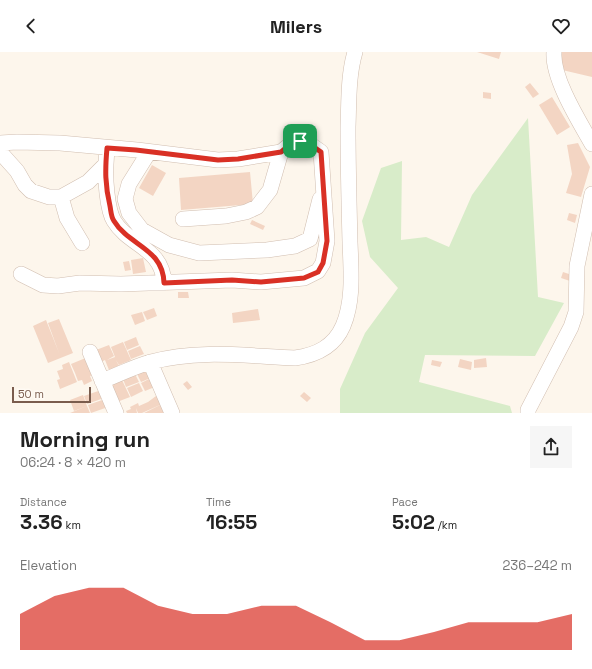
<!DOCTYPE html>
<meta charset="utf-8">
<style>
body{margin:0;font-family:"Space Grotesk",sans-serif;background:#f6f6f6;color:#222;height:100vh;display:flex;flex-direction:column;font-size:15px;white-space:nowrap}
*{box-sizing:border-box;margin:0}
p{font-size:13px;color:#767676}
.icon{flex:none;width:22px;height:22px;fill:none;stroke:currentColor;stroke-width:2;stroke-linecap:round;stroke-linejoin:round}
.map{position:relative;height:361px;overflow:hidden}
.sheet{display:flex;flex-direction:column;background:#fff;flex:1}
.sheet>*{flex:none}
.scale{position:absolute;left:12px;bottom:10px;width:79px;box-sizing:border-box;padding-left:4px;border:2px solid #7a5c4d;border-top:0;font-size:11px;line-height:14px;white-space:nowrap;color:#7a5c4d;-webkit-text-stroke:3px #fffaf3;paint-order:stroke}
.pin{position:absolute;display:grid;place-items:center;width:34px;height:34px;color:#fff;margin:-17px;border-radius:8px;box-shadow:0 2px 6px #0006}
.round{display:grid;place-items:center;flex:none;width:42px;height:42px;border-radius:0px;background:#f6f6f6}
.overview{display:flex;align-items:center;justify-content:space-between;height:68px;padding:0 20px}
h1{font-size:22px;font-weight:700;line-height:30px}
.figures{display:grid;grid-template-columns:repeat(3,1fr);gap:6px;height:68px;padding:4px 20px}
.figures div{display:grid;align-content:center}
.figures b{font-size:20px;font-weight:700}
.figures small{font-size:11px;font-weight:400}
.figures p{font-size:11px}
.chart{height:112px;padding:8px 20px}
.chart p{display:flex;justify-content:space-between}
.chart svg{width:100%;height:72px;margin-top:4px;fill:#d93025;opacity:.7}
header{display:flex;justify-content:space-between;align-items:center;height:52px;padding:0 20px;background:#fff;font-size:18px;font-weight:700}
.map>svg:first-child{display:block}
.green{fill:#d8ecc9}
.building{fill:#f3d5c3}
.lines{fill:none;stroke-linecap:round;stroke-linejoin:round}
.minor-casing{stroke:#d1beb0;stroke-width:16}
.minor{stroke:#fff;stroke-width:15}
.route-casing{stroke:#fff;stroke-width:8}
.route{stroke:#d93025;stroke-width:5}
</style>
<header><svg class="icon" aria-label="back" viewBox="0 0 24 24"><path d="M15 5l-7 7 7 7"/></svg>Milers<svg class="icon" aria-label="heart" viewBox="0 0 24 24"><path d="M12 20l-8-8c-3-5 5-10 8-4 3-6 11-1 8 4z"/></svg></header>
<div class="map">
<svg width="592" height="361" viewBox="0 0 592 361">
<rect width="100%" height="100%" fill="#fdf6ec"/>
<path class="green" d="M528 66 538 245 564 251 535 304 425 303 419 330 510 354 512 361H340V337L365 281 398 236 370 205 362 169 381 116 402 109 401 188 426 185 449 195 472 143Z"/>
<path class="building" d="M477 0H501L499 7Z
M562 0H592V25L558 17Z
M530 31 539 42 533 46 525 35Z
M483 40 491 41V47L483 46Z
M552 45 570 75 557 83 539 53Z
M578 91 590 115 581 145 566 141 572 122 567 93Z
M152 113 166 121 153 144 139 136Z
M250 120 253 152 181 158 179 126Z
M569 161 577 163 575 171 567 168Z
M252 168 265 174 263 178 250 172Z
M143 206 146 220 133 222 131 208Z
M129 209 131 218 125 219 123 210Z
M563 220 572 223 570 229 561 226Z
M178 240H188L189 246H178Z
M154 256 157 264 147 268 143 260Z
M258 257 260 268 233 271 232 261Z
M142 260 145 269 135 273 131 263Z
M59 267 73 301 48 311 33 274 46 268 59 301 48 271Z
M136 285 139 293 127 298 124 290Z
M123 290 131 308 119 313 116 308 119 314 109 318 105 308 101 310 96 298 109 293 114 304 107 308 115 305 111 295Z
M140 294 144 302 131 307 128 299Z
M88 305 95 322 90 324 92 329 84 333 82 328 78 329 75 321 82 318 75 321 71 312Z
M486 306 487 315 474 316V308Z
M460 307 472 310 471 318 458 315Z
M432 308 442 310 440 315 431 313Z
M69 310 77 330 60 337 57 328 60 327 57 319 63 317 62 313Z
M149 316 153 325 141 330 137 322Z
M135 322 139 330 126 335 123 327Z
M153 325 157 334 145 339 141 331Z
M122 328 130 345 117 350 110 333Z
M187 329 192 335 188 338 183 332Z
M139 331 143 339 131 345 127 336Z
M101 338 104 346 87 352 84 344Z
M304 340 311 346 307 350 300 344Z
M160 341 170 361H144L162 352 142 361H138L136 356 137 361H127L126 359 131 357 130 355 138 351 139 354 148 350Z
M83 343 87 354 74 359 70 348Z
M105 347 108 355 91 361 88 353Z
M87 354 90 361H70Z"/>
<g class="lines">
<g class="minor-casing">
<path id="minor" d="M554 0C552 26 579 69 592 92
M0 91 17 90 60 91 137 98 218 108 238 107 281 100
M0 100 17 119 25 133 31 139 49 145H61L88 130 106 112 107 96
M149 100 129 132 125 147 129 161 142 178 169 193 199 201 267 198 295 194 310 187 320 147
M106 112C105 125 107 158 114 169 129 194 163 196 164 231
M61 145 67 166 82 191
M21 222 43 233 58 234 80 231 121 232 232 228 261 230 304 226 318 219 323 211 327 189 321 100 311 93 300 89 292 91 281 100 270 138 257 155 246 160 226 164 183 167
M90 300 116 361
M150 310 172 361
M102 329C118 323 135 314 151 310 197 297 248 304 295 306 316 303 334 295 343 274 354 248 351 218 350 190 349 152 348 114 348 75 349 50 348 24 355 0
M528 361V358L571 275 576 260 577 214 592 142"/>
</g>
<use href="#minor" class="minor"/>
</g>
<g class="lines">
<g class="route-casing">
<path id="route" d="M300 89 311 93 321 100 327 189 323 211 318 220 304 226 261 230 232 228 164 231C163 196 129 194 114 169 111 165 111 159 110 154 105 133 105 118 107 96L136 98 218 108 238 107 281 100 292 91Z"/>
</g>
<use href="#route" class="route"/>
</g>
</svg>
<div class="scale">50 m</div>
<div class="pin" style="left:300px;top:89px;background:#1e9e55"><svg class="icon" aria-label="arrive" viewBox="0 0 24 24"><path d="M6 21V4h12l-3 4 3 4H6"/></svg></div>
</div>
<section class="sheet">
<div class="overview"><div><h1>Morning run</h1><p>06:24 · 8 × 420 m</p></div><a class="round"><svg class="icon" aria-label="share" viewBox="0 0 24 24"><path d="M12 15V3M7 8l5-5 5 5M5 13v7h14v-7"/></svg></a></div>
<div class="figures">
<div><p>Distance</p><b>3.36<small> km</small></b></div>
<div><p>Time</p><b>16:55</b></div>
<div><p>Pace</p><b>5:02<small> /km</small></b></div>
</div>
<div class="chart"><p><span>Elevation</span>236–242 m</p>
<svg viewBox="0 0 160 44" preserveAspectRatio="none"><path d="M0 44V22L10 11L20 6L30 6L40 17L50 22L60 22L70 17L80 17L90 27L100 38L110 38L120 33L130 27L140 27L150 27L160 22V44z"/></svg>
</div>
</section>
